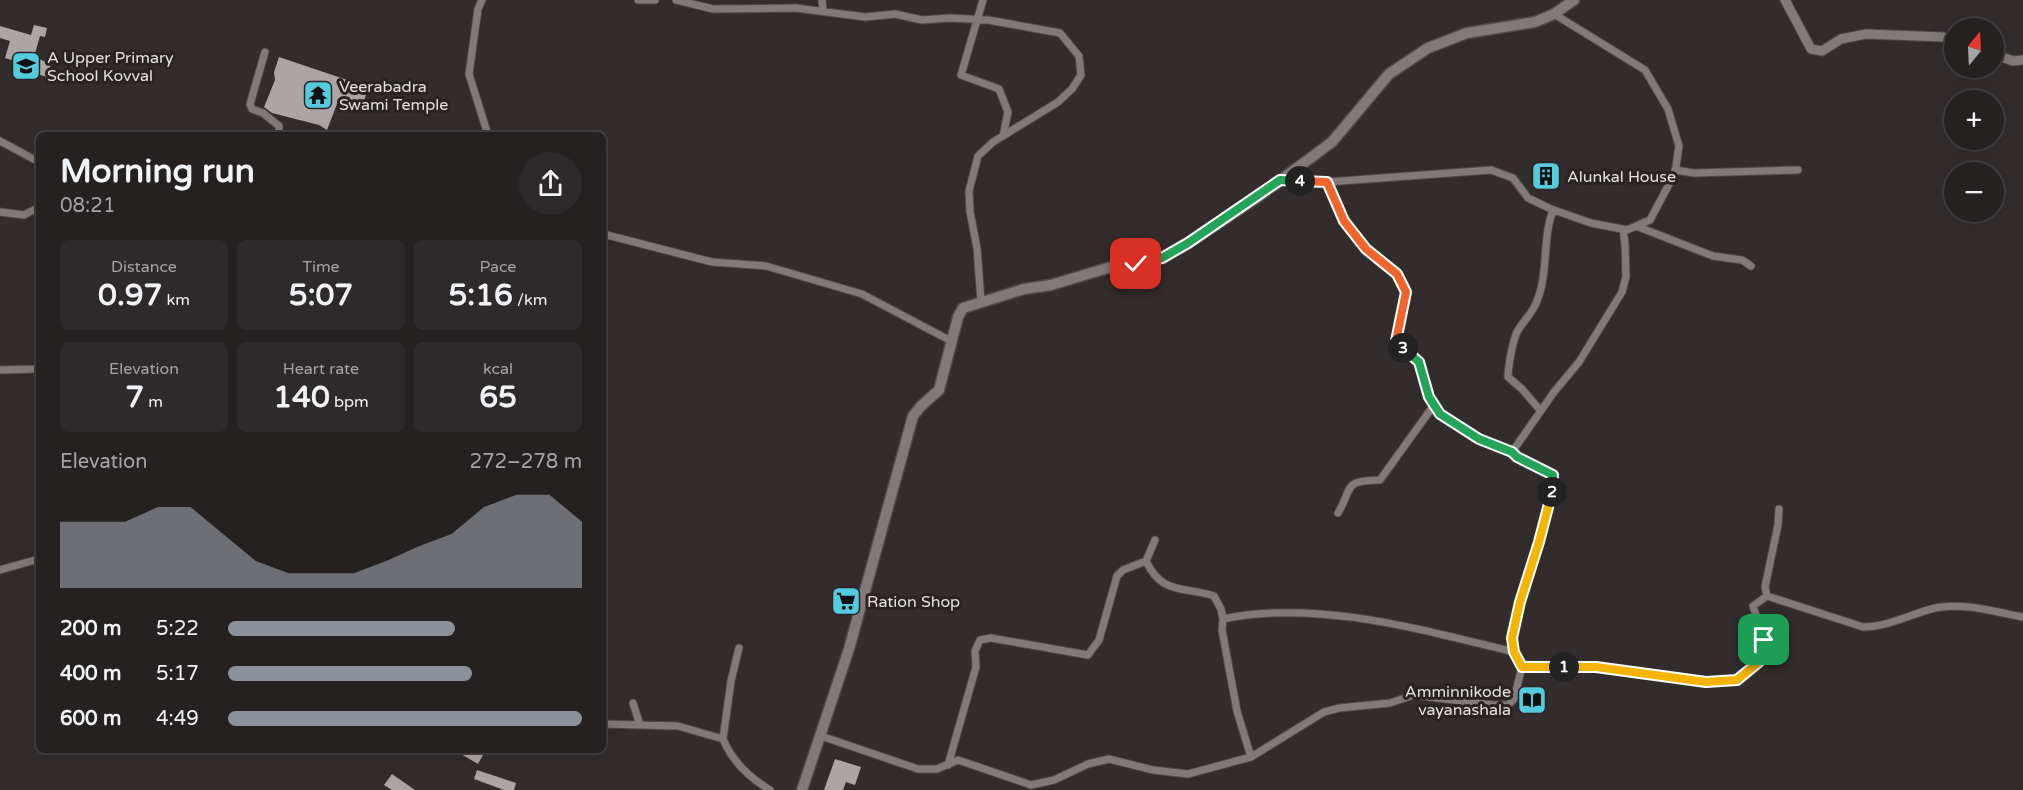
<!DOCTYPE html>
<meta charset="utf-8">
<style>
body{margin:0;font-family:"Varela Round",sans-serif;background:#2e292a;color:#f1f3f6;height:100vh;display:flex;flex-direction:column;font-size:22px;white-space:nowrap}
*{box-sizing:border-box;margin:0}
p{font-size:20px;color:#a4a3a5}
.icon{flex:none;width:33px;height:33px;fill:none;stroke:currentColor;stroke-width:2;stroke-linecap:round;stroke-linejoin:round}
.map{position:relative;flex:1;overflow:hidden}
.sheet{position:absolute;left:36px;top:132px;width:570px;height:621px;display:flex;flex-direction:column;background:#262121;border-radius:9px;box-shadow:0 6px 24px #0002,0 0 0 2px #423e3f}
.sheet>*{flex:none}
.needle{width:39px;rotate:18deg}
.tools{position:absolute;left:1944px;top:18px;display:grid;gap:12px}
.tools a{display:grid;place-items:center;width:60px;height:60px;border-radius:50%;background:#262121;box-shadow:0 6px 24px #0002,0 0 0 2px #423e3f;font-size:30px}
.pin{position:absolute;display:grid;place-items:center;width:51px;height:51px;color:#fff;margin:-26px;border-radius:12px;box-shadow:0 3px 9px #0006}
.km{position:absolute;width:30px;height:30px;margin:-15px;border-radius:50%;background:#222;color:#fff;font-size:16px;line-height:30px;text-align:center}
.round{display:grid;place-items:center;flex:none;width:63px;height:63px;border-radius:32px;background:#2e292a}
.overview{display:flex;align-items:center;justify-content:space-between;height:102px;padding:0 24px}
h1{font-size:33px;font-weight:700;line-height:45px}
.metrics{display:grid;grid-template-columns:repeat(3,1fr);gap:9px;height:102px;padding:6px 24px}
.metrics div{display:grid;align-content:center;border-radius:9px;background:#2e292a;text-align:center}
.metrics b{font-size:30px;font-weight:700}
.metrics small{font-size:16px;font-weight:400}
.metrics p{font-size:16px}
.chart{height:168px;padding:12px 24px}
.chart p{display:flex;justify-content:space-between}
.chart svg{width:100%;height:108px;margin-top:6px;fill:#8c9099;opacity:.7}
ul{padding:0 24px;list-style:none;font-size:20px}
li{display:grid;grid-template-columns:96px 72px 1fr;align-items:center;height:45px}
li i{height:15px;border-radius:8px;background:#8c9099}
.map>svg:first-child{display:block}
.building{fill:#ada5a4}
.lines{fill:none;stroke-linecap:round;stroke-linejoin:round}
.minor-casing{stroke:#4f4a49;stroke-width:9}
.tertiary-casing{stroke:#4f4a49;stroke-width:11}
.secondary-casing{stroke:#4f4a49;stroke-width:13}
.minor{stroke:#817a79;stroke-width:7}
.tertiary{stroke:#817a79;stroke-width:9}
.secondary{stroke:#817a79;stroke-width:10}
.split-1-casing{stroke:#fff;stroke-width:12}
.split-2-casing{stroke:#fff;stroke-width:12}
.split-3-casing{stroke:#fff;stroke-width:12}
.split-4-casing{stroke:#fff;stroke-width:12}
.split-5-casing{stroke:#fff;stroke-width:12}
.split-1{stroke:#f5b400;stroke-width:8}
.split-2{stroke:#f5b400;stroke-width:8}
.split-3{stroke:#22a559;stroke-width:8}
.split-4{stroke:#f0652b;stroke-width:8}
.split-5{stroke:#22a559;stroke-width:8}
.labels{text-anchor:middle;stroke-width:6;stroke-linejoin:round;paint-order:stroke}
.poi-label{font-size:16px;fill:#e5e0e0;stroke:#292322;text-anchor:start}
</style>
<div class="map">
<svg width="2023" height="790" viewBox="0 0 2023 790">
<rect width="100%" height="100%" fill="#332c2c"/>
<path class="building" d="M34 25 47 28 45 37 40 36 34 57 51 64 47 77 34 73 35 67 5 58 10 41 0 38V26L31 35Z
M279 57 368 87 362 109 343 102 337 104 327 130 319 125 272 113 264 107 275 80 274 72Z
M454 750H475L483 755 478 764Z
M835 759 861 767 855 785 846 782 843 790H824Z
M477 770 516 783 514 790H504L474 779Z
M392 774 415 790H392L384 785Z"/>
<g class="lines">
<g class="minor-casing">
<path id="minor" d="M482 0 478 9 469 74 488 135
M638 0H655
M676 0 713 9 796 8 865 17 895 14 922 20 950 18 988 20 1060 33 1079 56 1081 75 1072 89 1058 102 993 142 978 156 969 191 970 212 977 248 981 301
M822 0 823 11
M983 0 961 75 999 89 1008 112 1003 136
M265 52 250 104 252 109 263 113 279 126V135
M0 141 39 162
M1675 170 1694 173 1798 170
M1280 180 1327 182 1491 170 1513 178 1528 198 1551 209 1591 223 1627 230 1650 220 1675 173 1679 146 1668 109 1645 70 1554 14
M1327 182 1344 221 1366 249 1397 274 1406 293 1396 341 1419 362 1429 397 1440 414 1479 439 1512 452
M0 212 24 215 39 207
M1636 226 1713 256 1742 260 1751 266
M603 234 712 262 766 266 862 294 953 342
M0 370 39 369
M1540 410 1522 389 1508 377C1508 367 1513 340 1517 332 1523 321 1533 313 1537 301 1549 271 1542 239 1553 210
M1338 513C1354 486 1342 481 1380 480L1434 405
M1146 561C1162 595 1183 586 1214 596L1221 609 1223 619
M0 570 39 559
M1767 596 1765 587 1778 525 1779 509
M1522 667 1514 652 1512 638 1520 602 1539 542 1554 484 1553 475 1517 457 1512 452 1554 392 1579 362 1622 292 1626 277 1625 244 1623 229
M633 703 640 725
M603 724 678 726 723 739C732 761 750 778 770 790
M821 736 918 769H937L958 760 1031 785 1054 780 1088 764 1109 759 1153 770 1188 774 1251 757 1324 712 1339 708 1390 703 1414 695 1493 705H1508L1514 699 1522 667 1528 665 1596 667 1705 682 1737 680 1759 661 1764 641 1753 606 1767 596 1863 627C1887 627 1911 614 1935 608 1964 602 1995 612 2023 617
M723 739 731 681 739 648
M1251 757 1237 711 1222 630 1223 619C1317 599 1422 630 1514 652
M948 765 976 667 975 651 980 640 991 638 1088 655 1099 640 1117 576 1123 570 1146 561 1155 540"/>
</g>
<g class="tertiary-casing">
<path id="tertiary" d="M1785 0 1811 49 1822 51 1841 39 1866 34 1943 37 1954 41
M1994 54 2013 61 2023 60"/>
</g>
<g class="secondary-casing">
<path id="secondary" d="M802 790 849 649 913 416 921 406 939 390 958 317 963 308 1024 289 1051 285 1111 267 1162 258 1188 243 1259 196 1332 142 1389 74 1428 48 1467 33 1535 22 1554 14 1574 0"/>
</g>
<use href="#minor" class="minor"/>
<use href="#tertiary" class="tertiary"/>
<use href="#secondary" class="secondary"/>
</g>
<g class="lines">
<g class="split-1-casing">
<path id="split-1" d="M1564 667H1596L1706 682 1737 680 1760 661 1764 640"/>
</g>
<g class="split-2-casing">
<path id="split-2" d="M1552 492 1539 542 1520 602 1512 638 1514 652 1522 667H1564"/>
</g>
<g class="split-3-casing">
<path id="split-3" d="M1403 348 1419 362 1429 397 1440 414 1479 439 1512 452 1517 457 1553 475 1552 492"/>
</g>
<g class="split-4-casing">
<path id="split-4" d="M1300 181 1327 182 1344 221 1366 249 1397 274 1406 292 1396 341 1403 348"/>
</g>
<g class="split-5-casing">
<path id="split-5" d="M1136 264 1162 258 1188 243 1280 180 1300 181"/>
</g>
<use href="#split-1" class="split-1"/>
<use href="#split-2" class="split-2"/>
<use href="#split-3" class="split-3"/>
<use href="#split-4" class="split-4"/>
<use href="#split-5" class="split-5"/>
</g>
<defs>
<g id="school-square" transform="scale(1.5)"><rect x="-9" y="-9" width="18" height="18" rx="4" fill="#54cadd" stroke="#292322"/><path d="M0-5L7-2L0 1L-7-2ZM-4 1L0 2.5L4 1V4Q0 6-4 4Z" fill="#111"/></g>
<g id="temple-square" transform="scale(1.5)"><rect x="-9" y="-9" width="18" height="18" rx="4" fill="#54cadd" stroke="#292322"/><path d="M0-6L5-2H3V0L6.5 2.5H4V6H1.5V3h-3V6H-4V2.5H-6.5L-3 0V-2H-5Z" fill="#111"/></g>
<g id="building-square" transform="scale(1.5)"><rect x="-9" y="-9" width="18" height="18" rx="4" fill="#54cadd" stroke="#292322"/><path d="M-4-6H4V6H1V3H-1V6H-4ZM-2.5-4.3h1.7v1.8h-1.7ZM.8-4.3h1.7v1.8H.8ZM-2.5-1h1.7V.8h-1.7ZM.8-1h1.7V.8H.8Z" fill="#111"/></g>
<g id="supermarket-square" transform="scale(1.5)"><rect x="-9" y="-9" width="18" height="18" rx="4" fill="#54cadd" stroke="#292322"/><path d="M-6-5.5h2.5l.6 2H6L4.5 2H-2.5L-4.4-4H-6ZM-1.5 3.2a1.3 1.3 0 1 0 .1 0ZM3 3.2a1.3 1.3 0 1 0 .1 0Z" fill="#111"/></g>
<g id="library-square" transform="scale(1.5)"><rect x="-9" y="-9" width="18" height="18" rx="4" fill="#54cadd" stroke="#292322"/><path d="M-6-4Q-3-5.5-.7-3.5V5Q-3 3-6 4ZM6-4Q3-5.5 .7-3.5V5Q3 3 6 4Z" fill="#111"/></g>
</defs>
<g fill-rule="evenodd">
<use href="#school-square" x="26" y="66"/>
<use href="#temple-square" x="318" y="95"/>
<use href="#building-square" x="1546" y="176"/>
<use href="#supermarket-square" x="846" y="601"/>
<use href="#library-square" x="1532" y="700"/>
</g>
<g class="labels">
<g class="poi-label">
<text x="47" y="63">A Upper Primary<tspan x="47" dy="18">School Kovval</tspan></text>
<text x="339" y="92">Veerabadra<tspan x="339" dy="18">Swami Temple</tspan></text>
<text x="1567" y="182">Alunkal House</text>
<text x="867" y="607">Ration Shop</text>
<text x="1511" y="697" text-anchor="end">Amminnikode<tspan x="1511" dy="18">vayanashala</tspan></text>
</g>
</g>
</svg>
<div class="tools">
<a><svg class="needle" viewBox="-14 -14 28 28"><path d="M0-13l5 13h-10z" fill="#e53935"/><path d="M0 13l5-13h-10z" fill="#a4a3a5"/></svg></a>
<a>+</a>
<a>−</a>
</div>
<div class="pin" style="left:1764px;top:640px;background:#1e9e55"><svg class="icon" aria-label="arrive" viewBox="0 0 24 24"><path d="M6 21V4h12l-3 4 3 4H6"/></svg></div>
<div class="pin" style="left:1136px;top:264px;background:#d93025"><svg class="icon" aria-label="check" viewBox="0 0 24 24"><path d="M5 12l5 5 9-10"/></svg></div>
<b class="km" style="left:1564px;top:667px">1</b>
<b class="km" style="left:1552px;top:492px">2</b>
<b class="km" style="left:1403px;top:348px">3</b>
<b class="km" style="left:1300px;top:181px">4</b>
<section class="sheet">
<div class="overview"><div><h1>Morning run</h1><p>08:21</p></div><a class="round"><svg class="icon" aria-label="share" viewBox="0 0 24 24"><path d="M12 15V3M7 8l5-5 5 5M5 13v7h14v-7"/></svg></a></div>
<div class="metrics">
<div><p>Distance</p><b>0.97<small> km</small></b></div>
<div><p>Time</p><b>5:07</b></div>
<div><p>Pace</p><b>5:16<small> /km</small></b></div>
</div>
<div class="metrics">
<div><p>Elevation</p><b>7<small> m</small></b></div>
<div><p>Heart rate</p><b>140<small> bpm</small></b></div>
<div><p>kcal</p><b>65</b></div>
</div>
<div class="chart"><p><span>Elevation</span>272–278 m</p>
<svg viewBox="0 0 160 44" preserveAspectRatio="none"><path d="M0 44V17L10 17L20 17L30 11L40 11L50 22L60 33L70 38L80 38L90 38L100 33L110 27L120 22L130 11L140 6L150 6L160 17V44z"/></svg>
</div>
<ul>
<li><b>200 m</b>5:22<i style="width:64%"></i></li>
<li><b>400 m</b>5:17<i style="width:69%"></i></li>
<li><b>600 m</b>4:49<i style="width:100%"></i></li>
</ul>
</section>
</div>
